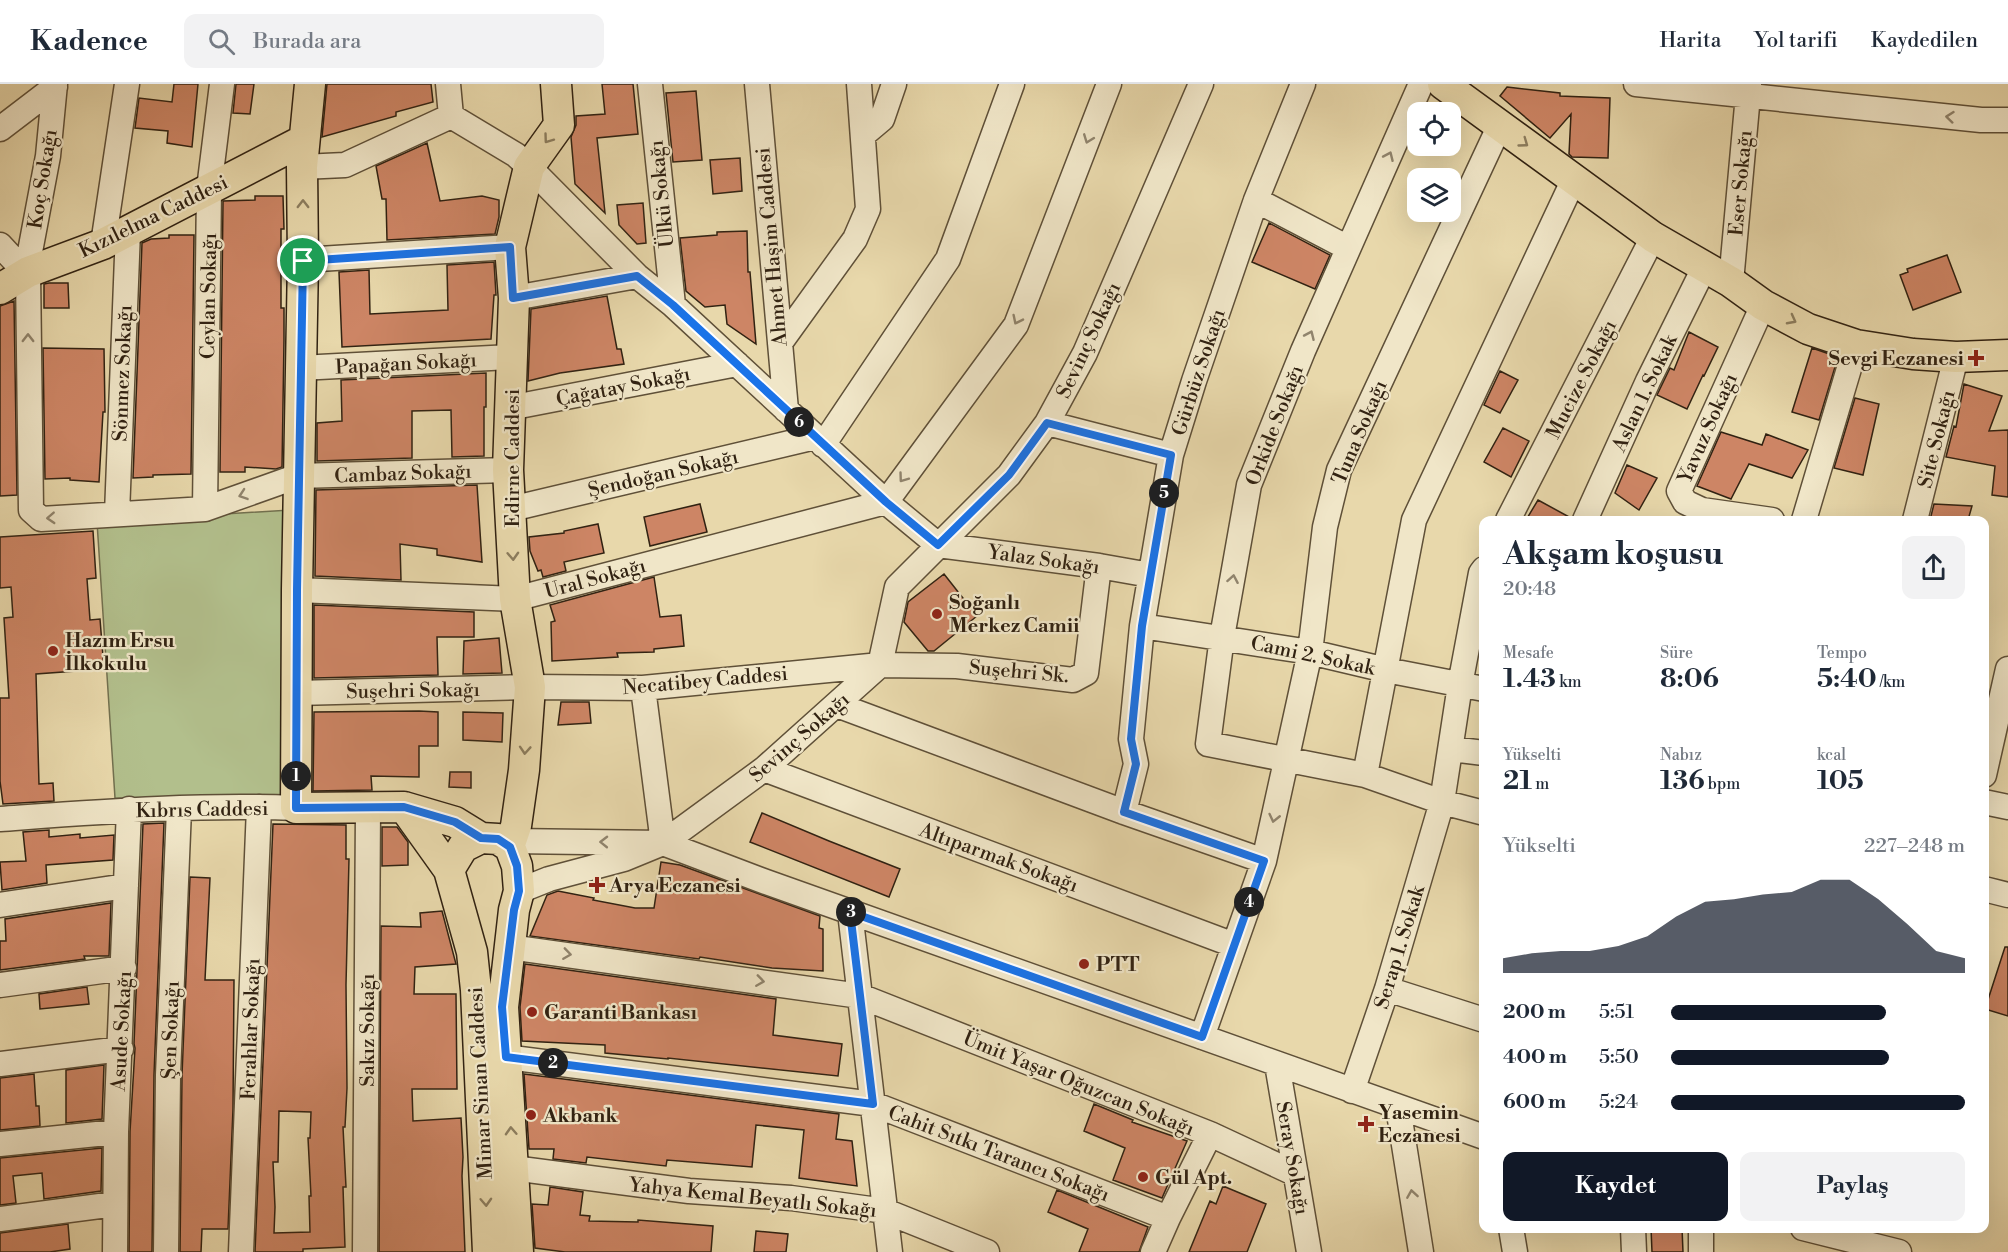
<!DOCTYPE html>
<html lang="tr">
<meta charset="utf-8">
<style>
body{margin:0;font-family:"Libre Bodoni",serif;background:#f2f2f3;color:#1f2937;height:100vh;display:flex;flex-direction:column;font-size:22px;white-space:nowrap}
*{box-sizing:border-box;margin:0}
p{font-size:20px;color:#747a83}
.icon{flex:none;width:33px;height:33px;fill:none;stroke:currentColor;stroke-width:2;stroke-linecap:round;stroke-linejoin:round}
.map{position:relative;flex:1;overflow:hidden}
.side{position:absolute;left:1479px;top:432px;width:510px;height:717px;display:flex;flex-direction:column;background:#fff;border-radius:12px;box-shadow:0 6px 24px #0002}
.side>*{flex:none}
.tools{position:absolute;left:1407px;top:18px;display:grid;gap:12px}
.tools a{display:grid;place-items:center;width:54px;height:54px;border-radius:12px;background:#fff;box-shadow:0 6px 24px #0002;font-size:30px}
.pin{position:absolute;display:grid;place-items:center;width:51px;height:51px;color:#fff;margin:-26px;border:3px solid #fff;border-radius:50%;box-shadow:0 2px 6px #0007}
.km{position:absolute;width:30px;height:30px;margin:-15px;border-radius:50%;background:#222;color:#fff;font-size:16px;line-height:30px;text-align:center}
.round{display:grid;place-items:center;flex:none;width:63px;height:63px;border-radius:12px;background:#f2f2f3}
.headline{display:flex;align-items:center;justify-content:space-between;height:102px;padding:0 24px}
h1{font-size:33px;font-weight:800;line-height:45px}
.stats{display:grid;grid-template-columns:repeat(3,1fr);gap:9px;height:102px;padding:6px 24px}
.stats div{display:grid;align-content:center}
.stats b{font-size:26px;font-weight:800}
.stats small{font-size:16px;font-weight:400}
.stats p{font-size:16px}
.chart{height:168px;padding:12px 24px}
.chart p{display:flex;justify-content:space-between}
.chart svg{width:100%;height:108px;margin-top:6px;fill:#111827;opacity:.7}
.primary-button{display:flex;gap:12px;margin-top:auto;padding:12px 24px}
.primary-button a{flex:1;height:69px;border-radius:12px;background:#111827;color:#fff;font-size:24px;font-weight:800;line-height:69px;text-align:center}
.primary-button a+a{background:#f2f2f3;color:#1f2937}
ul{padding:0 24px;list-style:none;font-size:20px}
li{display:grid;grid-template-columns:96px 72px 1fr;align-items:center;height:45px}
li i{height:15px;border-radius:8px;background:#111827}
header{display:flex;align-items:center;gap:36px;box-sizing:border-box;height:84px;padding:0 30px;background:#fff;border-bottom:2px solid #e0e1e3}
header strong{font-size:28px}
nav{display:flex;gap:33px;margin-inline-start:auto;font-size:21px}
.search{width:420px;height:54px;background:#f2f2f3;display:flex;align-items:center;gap:15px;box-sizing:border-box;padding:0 21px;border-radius:12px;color:#747a83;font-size:22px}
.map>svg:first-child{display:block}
.green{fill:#b2bf8c;stroke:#72704f;stroke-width:1.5}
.building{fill:#cd8565;stroke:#312212;stroke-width:1.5;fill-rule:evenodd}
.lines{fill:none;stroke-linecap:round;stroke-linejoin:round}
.minor-casing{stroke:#5f5038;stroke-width:27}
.major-casing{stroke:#312212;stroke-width:33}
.minor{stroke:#f0e6c8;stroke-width:24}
.major{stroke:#e8d8ab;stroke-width:30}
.oneway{stroke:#90846d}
.oneway2{stroke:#8c7d5e}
.route-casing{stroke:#fff;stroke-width:12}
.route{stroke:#1a73e8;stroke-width:8}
.poi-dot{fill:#8f2418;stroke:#f0e6c8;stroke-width:2}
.labels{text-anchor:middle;stroke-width:4.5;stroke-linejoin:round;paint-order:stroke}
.street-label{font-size:20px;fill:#312212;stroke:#f0e6c8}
.poi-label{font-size:20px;font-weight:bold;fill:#312212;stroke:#f0e6c8;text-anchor:start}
</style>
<header>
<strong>Kadence</strong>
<div class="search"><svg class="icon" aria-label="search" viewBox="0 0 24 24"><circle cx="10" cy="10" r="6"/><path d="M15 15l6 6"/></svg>Burada ara</div>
<nav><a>Harita</a><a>Yol tarifi</a><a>Kaydedilen</a></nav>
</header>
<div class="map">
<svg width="2008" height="1168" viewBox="0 0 2008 1168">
<rect width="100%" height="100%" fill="#e8d8ab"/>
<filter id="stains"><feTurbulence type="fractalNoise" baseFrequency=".00333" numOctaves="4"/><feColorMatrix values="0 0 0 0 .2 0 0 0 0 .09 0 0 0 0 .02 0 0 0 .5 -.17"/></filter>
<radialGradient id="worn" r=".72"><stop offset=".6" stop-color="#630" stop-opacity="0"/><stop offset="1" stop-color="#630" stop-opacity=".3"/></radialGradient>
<path class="green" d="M290 426 289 717 115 714 97 438Z"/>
<path class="building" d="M174 0H198L192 63 167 59 168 47 135 44 139 14 172 18Z
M236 0H254L250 30 233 29Z
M327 0H431L433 18 396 28V32L322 53Z
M602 0H633L638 50 597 54 605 129 575 100 571 53 576 41V32L605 30Z
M1507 3 1560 9V12L1610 14 1608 74 1572 73 1569 70 1571 30 1550 54 1500 12Z
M696 7 702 76 673 78 666 9Z
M427 59 440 117 482 112 499 116V133L495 150 387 156 386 115H382L376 82Z
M740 74 742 107 713 110 710 76Z
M255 112H283L284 145H281V224H284V256L282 383 276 385 245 383V388H220L223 117 255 116Z
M643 119 646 159 637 160 619 141 617 121Z
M1269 139 1330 171 1315 205 1252 178Z
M747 147 748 188H750L756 260 727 240 725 221 705 223 686 207 680 154 717 151V148Z
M169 151H194L191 390 153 391V393L133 394 142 159 151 155 169 154Z
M1947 171 1961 208 1913 226 1900 191 1908 188 1907 185Z
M494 178 496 211H494L491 255 342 263 339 188 369 186 370 230 448 226 447 181Z
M49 199H68L69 224H44V200Z
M607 212 617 265H621L624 280 560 289 528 297 531 225Z
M14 217 17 411 0 412V222Z
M1689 248 1718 263 1704 292 1703 291 1687 325 1657 311 1670 284 1674 286Z
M43 264 104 265 105 328H103L99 398 70 396V394L45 395Z
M1812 264 1838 273 1819 336 1792 328Z
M1500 287 1518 296 1500 329 1484 321Z
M486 289V323H484V372L452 373 451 326 412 327V374L317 377V339L342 337 341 296Z
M1964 300 2002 312 1989 347 2008 346V413L1992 411 1995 382 1946 373 1954 342 1956 343Z
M1855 314 1879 320 1863 391 1834 384Z
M1503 344 1529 357 1511 393 1484 378Z
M1721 348 1762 361 1766 350 1808 366 1792 394 1749 380 1731 415 1697 402Z
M1627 381 1657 394 1639 426 1615 409Z
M477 401 482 478 437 471V465L400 460 401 496 315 492 316 406Z
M1538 416 1571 434V436H1526Z
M700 420 707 448 650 462 644 433Z
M1934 420 1972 422 1968 436H1930Z
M598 440 604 469 564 478 566 487 543 493 541 486 538 487 530 467 529 453 564 449V447Z
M93 447 96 494 87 495 90 536 100 535 104 585 36 590 39 700 53 699 54 717 3 720 0 697V614H9L4 534 13 533 11 503 0 504V453Z
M944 490 977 532 934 567H928L904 538 908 518Z
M654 493 660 533 681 531 684 562 654 565V568L617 569 618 573 552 577 551 538 555 537 550 521Z
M314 521 474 528V553H437L438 591 314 594Z
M499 554 502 589 463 590 464 557Z
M561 618H589L591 639 558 641Z
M419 627 438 628V662H419V693L371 692 372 706 313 707 314 628Z
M463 628 503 629 502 658 463 656Z
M450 688H471V704L449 703Z
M762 729 829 757 900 785 889 813 750 758Z
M164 739 154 991 152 1168H129L130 1048 135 964 134 960 143 740Z
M273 740 346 741V775H349L346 901 347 1004 345 1043H343L346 1103H343L345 1163 303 1165V1168H255ZM279 1027 311 1028 310 1054H308L311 1112H309L310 1148 274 1149 275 1123 273 1078H278Z
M382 743H397L408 758V781L382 782Z
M49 746V753L80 750V754L114 751 113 776 46 781 47 799 2 806 0 778 26 777 23 748Z
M661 778 680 781 820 832 819 844 823 845V887L772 884 700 873 699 875 530 852 547 811 558 807 594 814 593 816 635 824H654Z
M190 793 210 794 205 896H234L233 1025 228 1145H202L201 1168H180L182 991Z
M111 819 109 872H84L85 875 0 886V857H6L5 835Z
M442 827 456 880 415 883 414 910H456L457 1005H412L413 1037 461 1034 463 1073 462 1092 465 1168H379L381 842 421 843 420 829Z
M2005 863H2008V932L1985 925Z
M525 880 776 915 773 951 842 960 838 992 668 974V975L605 969V961L522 957 520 923Z
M87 903 89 920 40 925 39 910Z
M104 981 102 1035 66 1039V986Z
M34 990 36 1022H39L40 1042 0 1046V994Z
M524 990 839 1030 836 1055 852 1057 857 1102 799 1094 804 1046 756 1041 752 1083 667 1076 666 1082 587 1073 586 1079 553 1075 554 1065H529Z
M1094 1020 1133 1036 1132 1038 1187 1057 1162 1114 1113 1096 1125 1064 1084 1047Z
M102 1064 101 1107 44 1115 42 1089 13 1092 16 1119 0 1121V1074Z
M1223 1102 1266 1120 1247 1168H1189L1210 1117 1216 1120Z
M550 1103 583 1108 580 1131 590 1132 589 1137 638 1138V1136L713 1142 711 1168H565L535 1164 532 1120 548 1121Z
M1057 1106 1148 1143 1139 1168H1079L1088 1145 1048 1128Z
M68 1140 70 1165 50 1168H0V1149Z
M1651 1144H1682L1683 1168H1652Z
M756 1147 788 1150 786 1168H754Z"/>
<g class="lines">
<g class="minor-casing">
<path id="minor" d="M448 0 451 32
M650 0 673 221
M757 0 786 326
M1421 0 1303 267 1249 401 1222 553 1208 660 1365 691 1442 718 1484 729
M1636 0 1981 36H2008
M0 45 55 3
M863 51 882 35 894 0
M302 83 345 81 451 32 516 71 529 83 637 192 673 221 886 418 938 461
M1256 116 1348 164
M103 160 127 0
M0 161 26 189
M303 176 510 163
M28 188 31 426 41 435 205 425 298 392 508 386
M26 189 48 72 55 0
M1731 198 1749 0
M514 214 637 192
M1763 221 1679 407 1685 418 1702 426 1772 436
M780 259 855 155 868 125 859 0
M300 284 512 273
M509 324 737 280
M1047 339 1171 371
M823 361 948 175 1012 0
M205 425 209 105 222 0
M511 425 815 353
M117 430 128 147
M1508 436 1653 153
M1585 436 1648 297 1705 182
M1804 436 1856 261
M1915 436 1956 273
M938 461 1099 482 1150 491
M297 506 515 515 886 418 1016 241 1109 0
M1142 542 1310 568 1386 586 1484 605
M643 604 663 759
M297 609 530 603 643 604 880 581 957 582 1073 596 1086 589 1099 482
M837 621 1124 728 1264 777
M1451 665 1484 669
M764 685 1234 861
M1365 691 1414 436 1574 95
M1984 691 2008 585
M1984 718 2008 723
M1124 728 1136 680 1131 655 1142 542 1171 371 1194 297 1256 116 1303 0
M0 735C98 728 197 720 296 724
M498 755 511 757 663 759 766 798 1484 1053
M1984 805 2008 811
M519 807 549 795 624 775 663 759 764 685 880 581 897 503 1009 391 1047 339 1085 269 1201 0
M0 821 126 802
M850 828 890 1168
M509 863 860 912 1210 1050 1296 1090
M0 901 124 884
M1387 905 1484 936
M1202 953 1264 777 1310 568 1325 443 1339 386 1500 41
M506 973 873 1020 1168 1134
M0 980 121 965
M1277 980 1309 1168
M1352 1007 1387 905 1442 718 1460 601 1481 489 1484 485
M1398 1023 1421 1168
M0 1060 116 1048
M513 1084 689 1107 791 1114 885 1127 987 1168
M0 1135 115 1120
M1511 1144 1515 1168
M1633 1144 1634 1168
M1701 1144V1168
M1803 1144 1899 1168
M115 1168 116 1048 129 725
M166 1168 168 991 179 725
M241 1168 259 723
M365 1168 368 725
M1153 1168 1168 1134 1210 1050"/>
</g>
<g class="major-casing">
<path id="major" d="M310 0 302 83 303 176 297 506 296 724 404 723 455 738 481 754
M1443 0 1653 153 1731 198 1763 221 1808 245 1856 261 1913 270 1956 273 2008 271
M0 205 28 188 103 160 304 56
M404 723 449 786
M511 757 516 742 524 686 530 603 515 515 508 386 514 214 510 163 529 83 559 41 556 0
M488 1168 476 906 472 868 449 786 463 763 481 754 498 755 510 763 517 782 519 807 514 826 503 923 518 1168"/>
</g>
<use href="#minor" class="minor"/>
<use href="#major" class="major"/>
</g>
<defs><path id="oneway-chevron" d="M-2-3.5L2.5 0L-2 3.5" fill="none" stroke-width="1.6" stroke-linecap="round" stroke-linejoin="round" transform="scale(1.5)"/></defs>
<g class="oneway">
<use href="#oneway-chevron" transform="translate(1950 33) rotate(-174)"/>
<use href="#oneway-chevron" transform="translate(1088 55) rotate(111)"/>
<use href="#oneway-chevron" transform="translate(1389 72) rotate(-66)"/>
<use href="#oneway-chevron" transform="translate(1017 236) rotate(116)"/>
<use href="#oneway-chevron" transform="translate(1310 251) rotate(-66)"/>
<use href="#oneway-chevron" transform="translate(28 254) rotate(-90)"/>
<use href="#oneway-chevron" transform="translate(903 394) rotate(126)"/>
<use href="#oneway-chevron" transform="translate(243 411) rotate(161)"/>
<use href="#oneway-chevron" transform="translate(51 434) rotate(177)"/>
<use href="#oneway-chevron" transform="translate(1233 495) rotate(-80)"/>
<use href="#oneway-chevron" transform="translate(1274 734) rotate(103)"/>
<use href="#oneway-chevron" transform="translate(604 758) rotate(-179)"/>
<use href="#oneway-chevron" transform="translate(567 870) rotate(8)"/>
<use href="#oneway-chevron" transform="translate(760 897) rotate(8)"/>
<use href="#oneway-chevron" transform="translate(1412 1110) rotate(-99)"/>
</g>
<g class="oneway2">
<use href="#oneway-chevron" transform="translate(548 55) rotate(126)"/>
<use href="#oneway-chevron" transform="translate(1524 59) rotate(36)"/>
<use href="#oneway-chevron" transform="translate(303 120) rotate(-90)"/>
<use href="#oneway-chevron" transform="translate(1792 236) rotate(28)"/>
<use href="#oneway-chevron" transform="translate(513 472) rotate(87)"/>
<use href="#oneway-chevron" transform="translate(525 666) rotate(94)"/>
<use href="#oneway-chevron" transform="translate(511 1047) rotate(-93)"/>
<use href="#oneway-chevron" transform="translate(486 1118) rotate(87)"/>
</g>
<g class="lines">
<g class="route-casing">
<path id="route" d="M510 163 513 214 637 192 673 221 886 418 938 461 1009 391 1047 339 1171 371 1142 542 1131 655 1136 680 1124 728 1264 777 1202 953 850 828 873 1020 506 973 502 923 514 826 519 807 517 782 510 763 498 755 481 754 455 738 404 723 296 724 297 506 303 177Z"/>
</g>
<use href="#route" class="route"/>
</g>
<g class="poi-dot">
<path d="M1973 265h6v6h6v6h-6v6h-6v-6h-6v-6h6z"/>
<circle cx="937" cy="530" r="6"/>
<circle cx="53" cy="567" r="6"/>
<path d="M594 792h6v6h6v6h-6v6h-6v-6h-6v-6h6z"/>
<circle cx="1084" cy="880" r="6"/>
<circle cx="532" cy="928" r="6"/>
<circle cx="531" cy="1031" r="6"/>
<path d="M1363 1031h6v6h6v6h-6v6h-6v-6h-6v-6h6z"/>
<circle cx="1143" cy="1093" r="6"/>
</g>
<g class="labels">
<g class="street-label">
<text transform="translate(42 95) rotate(-81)" y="7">Koç Sokağı</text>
<text transform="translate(1740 99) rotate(-85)" y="7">Eser Sokağı</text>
<text transform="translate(661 110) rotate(-96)" y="7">Ülkü Sokağı</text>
<text transform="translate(153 132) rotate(-26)" y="7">Kızılelma Caddesi</text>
<text transform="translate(771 163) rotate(-95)" y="7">Ahmet Haşim Caddesi</text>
<text transform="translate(208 212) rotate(-89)" y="7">Ceylan Sokağı</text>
<text transform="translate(1088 256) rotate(-65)" y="7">Sevinç Sokağı</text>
<text transform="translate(406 279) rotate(-3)" y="7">Papağan Sokağı</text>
<text transform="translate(1198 288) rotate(-72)" y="7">Gürbüz Sokağı</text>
<text transform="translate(122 289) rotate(-88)" y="7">Sönmez Sokağı</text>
<text transform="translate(1581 295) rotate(-63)" y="7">Mucize Sokağı</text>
<text transform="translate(623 302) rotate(-11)" y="7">Çağatay Sokağı</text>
<text transform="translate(1644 309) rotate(-65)" y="7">Aslan 1. Sokak</text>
<text transform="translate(1274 341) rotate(-69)" y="7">Orkide Sokağı</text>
<text transform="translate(1707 344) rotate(-66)" y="7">Yavuz Sokağı</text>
<text transform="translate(1359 348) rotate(-67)" y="7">Tuna Sokağı</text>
<text transform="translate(1936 355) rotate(-76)" y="7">Site Sokağı</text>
<text transform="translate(512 374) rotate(-90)" y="7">Edirne Caddesi</text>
<text transform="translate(403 389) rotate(-2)" y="7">Cambaz Sokağı</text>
<text transform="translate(663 389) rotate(-13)" y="7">Şendoğan Sokağı</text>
<text transform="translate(1044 475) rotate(8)" y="7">Yalaz Sokağı</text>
<text transform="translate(595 494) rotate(-15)" y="7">Ural Sokağı</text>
<text transform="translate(1313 571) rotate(12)" y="7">Cami 2. Sokak</text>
<text transform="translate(1019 587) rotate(5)" y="7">Suşehri Sk.</text>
<text transform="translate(705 596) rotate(-5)" y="7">Necatibey Caddesi</text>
<text transform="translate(413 606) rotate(-1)" y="7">Suşehri Sokağı</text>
<text transform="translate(799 653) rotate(-41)" y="7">Sevinç Sokağı</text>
<text transform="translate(202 725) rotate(-1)" y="7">Kıbrıs Caddesi</text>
<text transform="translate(999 773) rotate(20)" y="7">Altıparmak Sokağı</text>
<text transform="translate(1399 863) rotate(-73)" y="7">Serap 1. Sokak</text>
<text transform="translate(250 945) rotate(-88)" y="7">Ferahlar Sokağı</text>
<text transform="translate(170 946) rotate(-88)" y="7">Şen Sokağı</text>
<text transform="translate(367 946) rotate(-90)" y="7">Sakız Sokağı</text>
<text transform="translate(121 947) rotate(-87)" y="7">Asude Sokağı</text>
<text transform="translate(480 999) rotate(-93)" y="7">Mimar Sinan Caddesi</text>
<text transform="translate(1079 999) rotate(22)" y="7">Ümit Yaşar Oğuzcan Sokağı</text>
<text transform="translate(999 1069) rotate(21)" y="7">Cahit Sıtkı Tarancı Sokağı</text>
<text transform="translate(1293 1074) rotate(80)" y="7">Seray Sokağı</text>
<text transform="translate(753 1113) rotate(6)" y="7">Yahya Kemal Beyatlı Sokağı</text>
</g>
<g class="poi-label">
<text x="1964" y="281" text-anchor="end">Sevgi Eczanesi</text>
<text x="949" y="525">Soğanlı<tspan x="949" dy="23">Merkez Camii</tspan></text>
<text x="65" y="563">Hazım Ersu<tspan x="65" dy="23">İlkokulu</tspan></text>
<text x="609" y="808">Arya Eczanesi</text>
<text x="1096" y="887">PTT</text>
<text x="544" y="935">Garanti Bankası</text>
<text x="1378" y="1035">Yasemin<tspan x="1378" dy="23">Eczanesi</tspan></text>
<text x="543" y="1038">Akbank</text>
<text x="1155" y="1100">Gül Apt.</text>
</g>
</g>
<rect width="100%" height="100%" filter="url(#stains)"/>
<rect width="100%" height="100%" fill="url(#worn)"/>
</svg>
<div class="tools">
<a><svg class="icon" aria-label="locate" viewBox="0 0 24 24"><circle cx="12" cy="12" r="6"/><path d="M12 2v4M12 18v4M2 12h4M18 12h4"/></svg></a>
<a><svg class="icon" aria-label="layers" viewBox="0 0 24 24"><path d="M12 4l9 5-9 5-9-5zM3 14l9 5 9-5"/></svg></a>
</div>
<div class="pin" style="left:303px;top:177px;background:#1e9e55"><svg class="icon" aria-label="arrive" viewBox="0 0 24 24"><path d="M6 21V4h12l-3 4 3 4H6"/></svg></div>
<b class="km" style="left:296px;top:692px">1</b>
<b class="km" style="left:553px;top:979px">2</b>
<b class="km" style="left:851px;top:828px">3</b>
<b class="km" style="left:1249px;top:818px">4</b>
<b class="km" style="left:1164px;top:409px">5</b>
<b class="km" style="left:799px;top:338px">6</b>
<section class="side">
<div class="headline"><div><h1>Akşam koşusu</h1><p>20:48</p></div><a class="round"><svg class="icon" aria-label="share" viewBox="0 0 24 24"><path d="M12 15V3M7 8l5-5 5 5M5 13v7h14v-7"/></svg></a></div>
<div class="stats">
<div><p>Mesafe</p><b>1.43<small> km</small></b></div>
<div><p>Süre</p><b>8:06</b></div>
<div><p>Tempo</p><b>5:40<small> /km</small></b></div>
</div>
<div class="stats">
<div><p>Yükselti</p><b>21<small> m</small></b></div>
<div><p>Nabız</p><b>136<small> bpm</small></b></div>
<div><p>kcal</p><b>105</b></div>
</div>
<div class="chart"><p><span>Yükselti</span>227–248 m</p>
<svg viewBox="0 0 160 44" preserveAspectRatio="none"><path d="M0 44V38L10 36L20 35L30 35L40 33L50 29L60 21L70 15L80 14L90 12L100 11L110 6L120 6L130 14L140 24L150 35L160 38V44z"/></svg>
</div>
<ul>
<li><b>200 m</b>5:51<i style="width:73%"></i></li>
<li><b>400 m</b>5:50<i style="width:74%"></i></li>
<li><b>600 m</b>5:24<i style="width:100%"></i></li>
</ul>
<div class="primary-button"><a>Kaydet</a><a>Paylaş</a></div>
</section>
</div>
